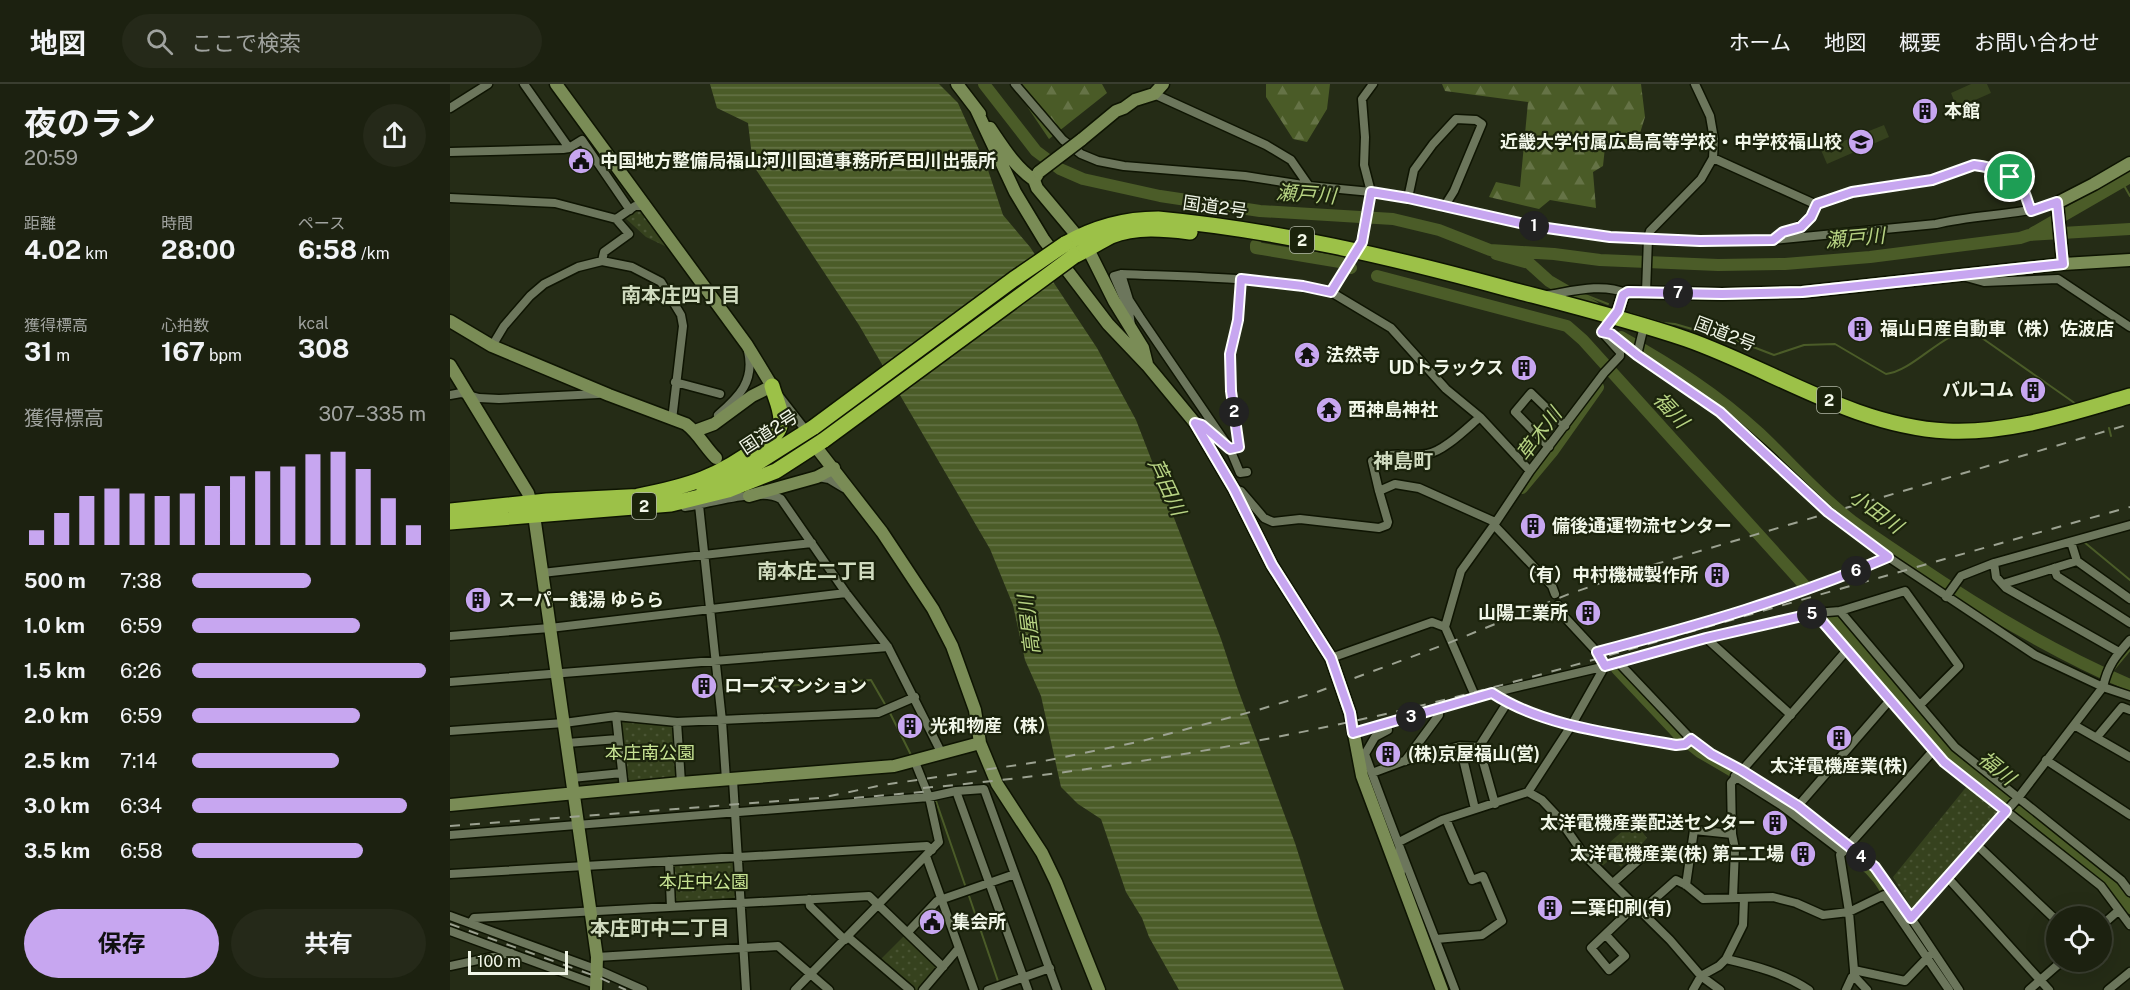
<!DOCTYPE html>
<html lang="ja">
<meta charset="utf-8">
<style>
body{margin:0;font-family:"Public Sans","Noto Sans JP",sans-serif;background:#252919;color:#f1f3f6;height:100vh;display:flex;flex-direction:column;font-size:22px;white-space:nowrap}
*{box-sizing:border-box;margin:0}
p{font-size:20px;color:#a0a39f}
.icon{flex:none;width:33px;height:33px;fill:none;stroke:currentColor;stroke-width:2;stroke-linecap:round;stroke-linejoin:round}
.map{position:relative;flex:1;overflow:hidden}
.panel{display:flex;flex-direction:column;background:#1c2110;width:450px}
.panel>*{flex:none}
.tools{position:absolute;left:1596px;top:822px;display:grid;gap:12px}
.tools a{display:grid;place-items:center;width:66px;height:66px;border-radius:50%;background:#1c2110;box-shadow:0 6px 24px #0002,0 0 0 2px #3a3e30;font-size:30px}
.scale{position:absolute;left:18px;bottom:15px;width:100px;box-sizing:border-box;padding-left:6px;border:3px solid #f1f6e8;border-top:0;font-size:16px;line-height:21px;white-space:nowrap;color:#f1f6e8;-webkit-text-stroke:4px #1b230c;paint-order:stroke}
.pin{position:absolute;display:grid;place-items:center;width:51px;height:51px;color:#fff;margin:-26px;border:3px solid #fff;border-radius:50%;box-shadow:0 2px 6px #0007}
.km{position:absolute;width:30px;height:30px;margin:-15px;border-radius:50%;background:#222;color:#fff;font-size:16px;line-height:30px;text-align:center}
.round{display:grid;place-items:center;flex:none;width:63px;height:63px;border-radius:32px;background:#252919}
.overview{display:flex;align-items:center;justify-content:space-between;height:102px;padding:0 24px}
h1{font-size:33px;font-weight:700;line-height:45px}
.stats{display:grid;grid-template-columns:repeat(3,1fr);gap:9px;height:102px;padding:6px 24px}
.stats div{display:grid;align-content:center}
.stats b{font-size:26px;font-weight:700}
.stats small{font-size:16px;font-weight:400}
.stats p{font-size:16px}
.chart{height:168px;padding:12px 24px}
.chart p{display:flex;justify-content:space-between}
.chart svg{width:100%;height:108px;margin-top:6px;stroke:#c7a6f0;stroke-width:6}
.action{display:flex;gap:12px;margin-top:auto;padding:12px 24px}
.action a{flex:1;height:69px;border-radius:36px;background:#c7a6f0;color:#111;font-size:24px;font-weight:700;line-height:69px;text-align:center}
.action a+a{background:#252919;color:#f1f3f6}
ul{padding:0 24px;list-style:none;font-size:20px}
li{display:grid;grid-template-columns:96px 72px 1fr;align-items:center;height:45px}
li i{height:15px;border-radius:8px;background:#c7a6f0}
header{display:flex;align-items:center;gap:36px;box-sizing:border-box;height:84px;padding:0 30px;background:#1c2110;border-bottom:2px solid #3a3e30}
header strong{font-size:28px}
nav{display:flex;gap:33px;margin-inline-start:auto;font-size:21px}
.search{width:420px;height:54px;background:#252919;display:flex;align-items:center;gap:15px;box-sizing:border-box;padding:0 21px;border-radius:33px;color:#a0a39f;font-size:22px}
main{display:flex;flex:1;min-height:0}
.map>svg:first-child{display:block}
.forest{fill:url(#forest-firs)}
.park{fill:url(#park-dots)}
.garden{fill:#36421e}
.water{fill:url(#water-rules)}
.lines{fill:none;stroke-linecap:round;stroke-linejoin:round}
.stream{stroke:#4b5c28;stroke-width:2}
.river{stroke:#4b5c28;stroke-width:12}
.street-casing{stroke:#0e1402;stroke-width:11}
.secondary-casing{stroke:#0e1402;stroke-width:15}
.highway-casing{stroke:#0e1402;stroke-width:18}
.street{stroke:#6c765c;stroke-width:8}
.secondary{stroke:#7a8c56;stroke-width:12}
.highway{stroke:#9cc148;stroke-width:15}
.rail{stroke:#9ca291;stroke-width:2;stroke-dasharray:10 10;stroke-linecap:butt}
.secondary-bridge-casing{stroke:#0e1402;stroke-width:15;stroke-linecap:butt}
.highway-bridge-casing{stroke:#0e1402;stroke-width:18;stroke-linecap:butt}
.secondary-bridge{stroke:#7a8c56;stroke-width:12}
.highway-bridge{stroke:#9cc148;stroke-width:15}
.route-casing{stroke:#fff;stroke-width:12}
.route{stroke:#c7a6f0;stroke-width:8}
.labels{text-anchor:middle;stroke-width:4.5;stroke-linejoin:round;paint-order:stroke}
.shield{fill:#1b230c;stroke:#b1b7a6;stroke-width:1.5}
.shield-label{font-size:16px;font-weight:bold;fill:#f1f6e8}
.poi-label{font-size:18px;font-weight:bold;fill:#f1f6e8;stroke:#1b230c;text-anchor:start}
.street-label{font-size:18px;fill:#f1f6e8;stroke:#1b230c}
.park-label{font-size:18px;fill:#c8e494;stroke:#1b230c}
.water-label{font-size:20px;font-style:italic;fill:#b7d383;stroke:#1b230c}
.neighbourhood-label{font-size:20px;font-weight:bold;fill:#d0dbbf;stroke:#1b230c}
</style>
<header>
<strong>地図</strong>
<div class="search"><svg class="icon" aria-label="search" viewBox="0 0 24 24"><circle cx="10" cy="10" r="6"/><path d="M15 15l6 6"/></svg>ここで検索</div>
<nav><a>ホーム</a><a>地図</a><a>概要</a><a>お問い合わせ</a></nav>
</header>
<main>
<section class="panel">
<div class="overview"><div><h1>夜のラン</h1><p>20:59</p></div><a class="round"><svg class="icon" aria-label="share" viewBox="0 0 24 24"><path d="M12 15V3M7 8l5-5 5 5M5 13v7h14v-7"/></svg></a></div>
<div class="stats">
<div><p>距離</p><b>4.02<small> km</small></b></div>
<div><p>時間</p><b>28:00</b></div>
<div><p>ペース</p><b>6:58<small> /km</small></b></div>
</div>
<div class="stats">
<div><p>獲得標高</p><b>31<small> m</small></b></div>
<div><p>心拍数</p><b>167<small> bpm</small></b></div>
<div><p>kcal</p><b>308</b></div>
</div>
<div class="chart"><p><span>獲得標高</span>307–335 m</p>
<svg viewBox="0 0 160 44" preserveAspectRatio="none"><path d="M5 44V38M15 44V31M25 44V24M35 44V21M45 44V23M55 44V24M65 44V23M75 44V20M85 44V16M95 44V14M105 44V12M115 44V7M125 44V6M135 44V13M145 44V25M155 44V36"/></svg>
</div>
<ul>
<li><b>500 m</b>7:38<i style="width:51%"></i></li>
<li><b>1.0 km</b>6:59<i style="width:72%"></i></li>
<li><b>1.5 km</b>6:26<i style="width:100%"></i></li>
<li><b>2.0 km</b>6:59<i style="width:72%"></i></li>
<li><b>2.5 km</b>7:14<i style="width:63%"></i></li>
<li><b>3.0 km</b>6:34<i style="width:92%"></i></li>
<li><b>3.5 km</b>6:58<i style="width:73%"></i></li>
</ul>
<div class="action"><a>保存</a><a>共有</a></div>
</section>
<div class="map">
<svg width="1680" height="906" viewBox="0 0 1680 906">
<defs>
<pattern id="forest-firs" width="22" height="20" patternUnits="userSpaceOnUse" patternTransform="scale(1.5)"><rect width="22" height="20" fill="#4a5b27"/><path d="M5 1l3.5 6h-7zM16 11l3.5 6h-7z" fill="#657346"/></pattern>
<pattern id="park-dots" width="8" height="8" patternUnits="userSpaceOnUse" patternTransform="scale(1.5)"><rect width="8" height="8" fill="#36421e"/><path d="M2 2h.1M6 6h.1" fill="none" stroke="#4a5534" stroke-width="1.8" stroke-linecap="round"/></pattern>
<pattern id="water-rules" width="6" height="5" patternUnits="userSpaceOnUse" patternTransform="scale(1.5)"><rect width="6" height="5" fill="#4b5c28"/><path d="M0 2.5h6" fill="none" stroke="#657447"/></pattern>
</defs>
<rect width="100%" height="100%" fill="#252c16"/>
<path class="forest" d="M562 0H652L657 9 599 55Z
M816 0H880L877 25 857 58 843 55 816 13Z
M992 0H1191L1195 33 1187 59 1155 63 1153 82 1143 88 1146 124 1100 116 1089 125 1039 113 1046 98 1070 103 1078 18 995 7Z"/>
<path class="park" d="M189 122 217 163 196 153 173 132Z
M168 638 223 641 227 643 229 695 175 699Z
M1517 702 1546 724V731L1462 825 1443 793Z
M1184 737 1197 754 1171 783 1162 774 1151 783 1142 774Z
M281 776 284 778 287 814 285 817 223 820V779Z
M456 850 491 883 470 906H464L430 876Z"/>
<path class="garden" d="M1521 0H1537L1541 9 1507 24 1501 9Z
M1434 41 1439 53 1377 80 1371 66Z"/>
<path class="water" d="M260 0H489L508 19 538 86 553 131 580 163 647 264 686 336 771 555 787 603 845 759 869 835 894 906H729L699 853 692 834 676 808 651 735 628 720 611 703 591 612 575 576 563 521 540 465 409 241 303 81 298 39 267 24Z"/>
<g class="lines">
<path class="stream" d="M1672 98 1680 112
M1104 200 1116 205
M1130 209 1158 220
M1179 229 1213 239 1225 240 1276 255 1285 256 1324 271 1354 261 1385 260 1436 290C1464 287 1495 245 1522 247L1626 320
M1659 344 1661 352
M1634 458 1680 496
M1664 585 1680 566
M1661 593 1662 590
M272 601 275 606 421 596 436 622
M439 627 462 673
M486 717 516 804
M518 809 551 906"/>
<path class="river" d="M534 0 586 67 610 85 633 95 710 112 810 127 943 135 989 146 1040 166 1104 170 1150 176 1268 181 1335 180 1420 173 1570 154 1579 151 1680 145
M1583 149 1680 93
M806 161V164L890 178 901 184
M1046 170 1079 179 1099 197 1144 223
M927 192 1117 242 1133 256 1355 502
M1171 253C1221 281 1267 310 1309 349 1340 378 1368 411 1402 437 1421 451 1442 464 1462 478 1531 525 1603 568 1680 601
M1072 404 1102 368 1148 303
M1382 532 1501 672 1663 803 1680 824
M1167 585 1230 652 1250 668 1298 696
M1386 758 1420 785 1428 794 1504 906"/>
<g class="street-casing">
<path id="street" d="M74 0 119 64
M565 0 613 56 631 70 648 77 674 82 795 92 859 102 921 108 958 114 1083 142 1160 153 1250 157 1323 156 1486 140C1526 130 1568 132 1607 119
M704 10 816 61 841 76 859 102
M0 24 38 0
M0 68 113 65 119 64 132 56 180 126
M1263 74 1367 121
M0 114 105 119 166 135 179 150 154 168 152 177
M958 114 964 86 983 60 1006 35 1026 36 1032 40 1004 107 994 123
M166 135 185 122H194
M1323 156C1344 139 1353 150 1367 121L1402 108 1482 96 1524 81 1541 83 1560 93 1572 103 1582 127
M671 190 664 192 679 227 681 242
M1516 193 1534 198 1608 195 1680 243
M881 208 941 244 996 305 1030 333 1080 387
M1196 208 1198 154 1200 147 1251 95 1263 74 1264 55 1260 32 1245 0
M1098 211C1123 207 1152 199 1176 209
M1194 242 1187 271 1270 328 1317 369 1379 428 1438 473 1585 571 1653 603 1680 612
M1152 248 1161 250 1187 271
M42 262 54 242 80 212 94 200 128 183 152 177 182 183 211 198 231 231 233 242 222 336
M225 298 270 310
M0 311 11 309 29 314 49 315 148 310
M329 312 357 348
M268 331C289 313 305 297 298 267
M745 339 752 341 768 356
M1099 363 1065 328 1081 309 1115 342
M780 365 789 363 781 307 780 270 788 236 791 195
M797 388 790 389 780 365 690 233 679 216 671 190C741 193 812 193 881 208L911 158 921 108 914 81 915 53 912 15 923 0
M368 393 379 395 394 404
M784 405 791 407 814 434 823 438 850 435 929 444 937 441 938 438 929 407 945 400 969 404 1045 438
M929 407 922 377C948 365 953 374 977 370 993 368 1017 344 1030 333
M249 421 272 637 276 696
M235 423C259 420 311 403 331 415L396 509 438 563 491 668
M1621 458 1627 477 1680 515
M1544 479 1546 493 1556 504 1669 568
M1604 484 1607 492 1680 539
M92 489 362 459
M1553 500 1627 477
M1105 510 1102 502 1044 441 1080 387 1154 289 1170 272V268L1152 248
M1496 513 1511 492 1544 479 1680 441
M1108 521 1109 527 1147 568
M1390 527 1505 663 1671 796 1680 808
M1365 529 1494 678 1651 802 1680 841
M995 543 1011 487 1044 441
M0 552 100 544 396 509
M1256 554 1341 631
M881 574 982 538 995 543 1026 614
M1169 579 1241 655 1261 670 1291 686 1348 722 1425 783 1461 834 1509 906
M0 598 438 563
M1042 609C1094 643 1166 650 1226 661L1235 660 1241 655
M166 632 174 705
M227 638 231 699
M937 639 938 646 925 653 915 670C943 749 975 827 1005 906
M1624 641 1680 673
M0 647 114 639 166 632 227 638 428 629 465 613
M903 649 1042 609 1169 579 1256 554 1365 529 1390 527 1455 507 1509 582 1470 621
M1647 653 1672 623 1680 626
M117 659 168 655
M1010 662 1025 725
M1596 676 1680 731
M955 677 989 631V626
M922 689 954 677 1010 662 1029 663
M1285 692 1331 721 1393 768
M122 694 172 689
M283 696 296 906
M506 707 534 705 607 906
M1078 708 1121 642 1155 582 1147 568C1246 542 1344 513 1438 473
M1045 720 1029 663 1057 619
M1348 722 1440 616
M0 751 479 713 506 707 578 906
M1527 761 1606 836
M476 772 524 906
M219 777 221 823
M951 787 949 758 992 736 1078 708 1092 716 1107 732 1135 772 1220 856 1251 892 1270 906
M0 790 477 762 482 766
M1498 794 1599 906
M1163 799 1201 765
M1236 801 1244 746 1282 750
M1283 813 1285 765 1282 750 1281 699 1397 566
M359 815 360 822 395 856
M1191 827 1226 796 1236 801 1253 815 1323 813 1346 819 1373 831 1399 828 1434 811 1499 906
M0 832 148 886 193 906
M1461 834 1568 714 1653 603C1658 581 1665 573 1680 556
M21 839 24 834 419 812 493 883
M1652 841 1668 827
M0 847 145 900
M458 848 487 817 565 790
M1156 851 1175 872 1159 886 1141 864 1185 822
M398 853 460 906
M986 855 1032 851 1052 837 1033 792 1022 796 996 735
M147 873 328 862 379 906
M1276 875C1306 882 1333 889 1359 906
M0 882 61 869
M1404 886 1455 897 1479 872
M1404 892 1417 906
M345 906 489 758 479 713 465 678
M473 906 508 865
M538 906 600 884
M1243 906 1251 892 1269 882 1276 875 1293 841 1294 815
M1396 906 1402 893 1404 892V886L1399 828 1390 771 1483 667
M1579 906 1611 878
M1658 906 1680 888"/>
</g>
<g class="secondary-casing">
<path id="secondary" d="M106 0 297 261 322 302 302 312 264 340 245 347
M507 0 530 30
M526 25 565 108 594 156 658 240 697 281 745 339 784 405 822 481 881 574 900 629 912 692 992 906
M540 44C553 63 565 83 584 96
M631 56 666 27 674 24 685 16 704 10 713 0
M589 88 584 96 587 104 638 165 664 217 693 264 697 280
M1613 180 1607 119 1644 100 1680 79
M0 237 42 262 159 311 236 340C248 349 255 363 266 374
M1158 240 1168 227 1173 211 1178 208 1272 210 1352 208 1613 180 1680 176
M0 281 78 409 84 431 147 873 146 906
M366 363 432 448 483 525 502 562 525 626 530 659 547 700 592 769 606 798 649 906
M299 412 367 393 384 384
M0 721 231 699 444 682 530 659"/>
</g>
<g class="highway-casing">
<path id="highway" d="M615 160C645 143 674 135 708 135 826 146 941 173 1055 204 1116 220 1177 235 1236 255 1322 285 1403 342 1497 347 1560 350 1621 329 1680 312
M624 172C637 166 649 158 661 152 686 142 715 145 740 148
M253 402 291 389 364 343
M188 412C240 402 268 393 311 361 319 355 327 352 330 342 334 330 325 314 322 302
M0 427 97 417 197 412
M0 438 221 420 278 406 326 387 374 356"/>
</g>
<use href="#street" class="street"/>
<use href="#secondary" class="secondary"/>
<use href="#highway" class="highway"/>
<path class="rail" d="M473 704C617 691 762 668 904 637 1038 608 1170 568 1302 530 1428 494 1554 458 1680 423
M404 714 482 707
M0 742 370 714 433 701 594 677 688 658 808 626 867 608 996 560 1119 510 1206 480 1680 340
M0 840 148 893 176 906"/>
<g class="secondary-bridge-casing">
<path id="secondary-bridge" d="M589 88 631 56"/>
</g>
<g class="highway-bridge-casing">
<path id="highway-bridge" d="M364 343 564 195 615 160
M374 356 624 172"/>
</g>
<use href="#secondary-bridge" class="secondary-bridge"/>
<use href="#highway-bridge" class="highway-bridge"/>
</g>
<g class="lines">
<g class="route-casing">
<path id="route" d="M1524 81C1541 83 1561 88 1572 104 1576 110 1578 120 1581 127L1607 118 1613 180 1352 208 1272 210 1178 208 1173 211 1168 227 1152 248 1161 250 1187 271 1270 328 1378 428 1438 473C1344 514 1246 542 1147 568L1155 582 1256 554 1365 529 1494 678 1556 727 1461 834 1425 783 1348 722 1291 686 1261 670 1241 655 1235 660 1226 661C1166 650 1094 643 1042 609L903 649 900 629 881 574 822 481 784 405 745 339 752 341 780 365 789 363 781 307 780 270 788 236 791 195 853 202 881 208 912 158 921 108 958 114 1083 142 1160 153 1250 157 1323 156 1333 148 1351 143 1361 133 1367 120 1402 108 1482 96Z"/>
</g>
<use href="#route" class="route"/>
</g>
<defs>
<g id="building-disc" transform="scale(1.35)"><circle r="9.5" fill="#c7a6f0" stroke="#1b230c"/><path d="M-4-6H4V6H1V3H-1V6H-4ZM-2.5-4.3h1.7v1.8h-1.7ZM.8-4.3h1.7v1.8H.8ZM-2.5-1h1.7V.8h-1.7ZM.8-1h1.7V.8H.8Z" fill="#111"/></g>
<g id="school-disc" transform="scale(1.35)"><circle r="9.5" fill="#c7a6f0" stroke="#1b230c"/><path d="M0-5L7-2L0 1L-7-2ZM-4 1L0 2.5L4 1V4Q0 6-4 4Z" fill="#111"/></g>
<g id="civic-disc" transform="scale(1.35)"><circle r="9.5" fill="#c7a6f0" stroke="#1b230c"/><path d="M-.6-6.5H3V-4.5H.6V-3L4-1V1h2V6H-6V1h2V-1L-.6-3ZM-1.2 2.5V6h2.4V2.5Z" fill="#111"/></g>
<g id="temple-disc" transform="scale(1.35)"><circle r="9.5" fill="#c7a6f0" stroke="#1b230c"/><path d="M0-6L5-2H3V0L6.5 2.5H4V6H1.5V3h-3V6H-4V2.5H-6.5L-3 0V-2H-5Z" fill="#111"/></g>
</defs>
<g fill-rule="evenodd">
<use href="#building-disc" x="1475" y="27"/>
<use href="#school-disc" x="1411" y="58"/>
<use href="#civic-disc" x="131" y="77"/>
<use href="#building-disc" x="1410" y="245"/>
<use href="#temple-disc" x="857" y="271"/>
<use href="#building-disc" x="1074" y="284"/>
<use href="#building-disc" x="1583" y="306"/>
<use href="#temple-disc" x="879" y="326"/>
<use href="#building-disc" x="1083" y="442"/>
<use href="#building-disc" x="1267" y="491"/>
<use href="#building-disc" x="28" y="516"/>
<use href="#building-disc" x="1138" y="529"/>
<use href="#building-disc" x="254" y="602"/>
<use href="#building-disc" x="460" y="642"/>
<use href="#building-disc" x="1389" y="654"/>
<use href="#building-disc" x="938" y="670"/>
<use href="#building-disc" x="1325" y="739"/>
<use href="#building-disc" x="1353" y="770"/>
<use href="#building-disc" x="1100" y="824"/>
<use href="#civic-disc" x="482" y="838"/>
</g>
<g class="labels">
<g class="shield">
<rect x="840" y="143" width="24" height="26" rx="4.5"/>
<rect x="1367" y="303" width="24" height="26" rx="4.5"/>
<rect x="182" y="409" width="24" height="26" rx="4.5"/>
</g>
<g class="shield-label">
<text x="852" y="162">2</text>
<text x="1379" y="322">2</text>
<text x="194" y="428">2</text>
</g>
<g class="poi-label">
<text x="1494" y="33">本館</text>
<text x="1392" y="64" text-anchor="end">近畿大学付属広島高等学校・中学校福山校</text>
<text x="150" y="83">中国地方整備局福山河川国道事務所芦田川出張所</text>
<text x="1430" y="251">福山日産自動車（株）佐波店</text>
<text x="876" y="277">法然寺</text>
<text x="1054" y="290" text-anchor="end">UDトラックス</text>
<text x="1564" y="312" text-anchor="end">バルコム</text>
<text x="898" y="332">西神島神社</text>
<text x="1102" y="448">備後通運物流センター</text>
<text x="1248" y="497" text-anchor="end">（有）中村機械製作所</text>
<text x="48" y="522">スーパー銭湯 ゆらら</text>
<text x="1118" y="535" text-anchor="end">山陽工業所</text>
<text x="274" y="608">ローズマンション</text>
<text x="480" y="648">光和物産（株）</text>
<text x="958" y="676">(株)京屋福山(営)</text>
<text x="1389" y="688" text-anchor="middle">太洋電機産業(株)</text>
<text x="1306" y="745" text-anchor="end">太洋電機産業配送センター</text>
<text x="1334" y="776" text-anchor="end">太洋電機産業(株) 第二工場</text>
<text x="1120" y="830">二葉印刷(有)</text>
<text x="502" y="844">集会所</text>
</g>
<g class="street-label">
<text transform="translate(765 123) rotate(8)" y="6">国道2号</text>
<text transform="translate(1275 250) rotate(21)" y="6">国道2号</text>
<text transform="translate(319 348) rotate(-33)" y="6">国道2号</text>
</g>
<g class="park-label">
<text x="200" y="675">本庄南公園</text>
<text x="254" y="804">本庄中公園</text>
</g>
<g class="water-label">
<text transform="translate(856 110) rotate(4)" y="7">瀬戸川</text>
<text transform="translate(1405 154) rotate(-5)" y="7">瀬戸川</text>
<text transform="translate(1221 326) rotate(47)" y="7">福川</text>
<text transform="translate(1089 350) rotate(-53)" y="7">草木川</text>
<text transform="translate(717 403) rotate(65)" y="7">芦田川</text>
<text transform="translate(1426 427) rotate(36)" y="7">小田川</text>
<text transform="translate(579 541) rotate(-97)" y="7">高屋川</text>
<text transform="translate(1547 684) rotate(39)" y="7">福川</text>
</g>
<g class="neighbourhood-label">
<text x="231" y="218">南本庄四丁目</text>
<text x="953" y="384">神島町</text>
<text x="367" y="494">南本庄二丁目</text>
<text x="210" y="851">本庄町中二丁目</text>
</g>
</g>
</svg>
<div class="tools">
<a><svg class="icon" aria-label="locate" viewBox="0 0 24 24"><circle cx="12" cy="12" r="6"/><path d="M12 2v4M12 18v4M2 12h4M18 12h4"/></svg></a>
</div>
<div class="scale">100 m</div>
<div class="pin" style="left:1560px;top:93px;background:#1e9e55"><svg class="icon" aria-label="arrive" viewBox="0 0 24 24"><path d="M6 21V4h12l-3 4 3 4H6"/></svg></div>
<b class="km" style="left:1084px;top:142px">1</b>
<b class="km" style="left:784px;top:328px">2</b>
<b class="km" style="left:961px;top:633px">3</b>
<b class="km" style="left:1411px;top:773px">4</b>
<b class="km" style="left:1362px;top:530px">5</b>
<b class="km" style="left:1406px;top:487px">6</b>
<b class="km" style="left:1228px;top:209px">7</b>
</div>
</main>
